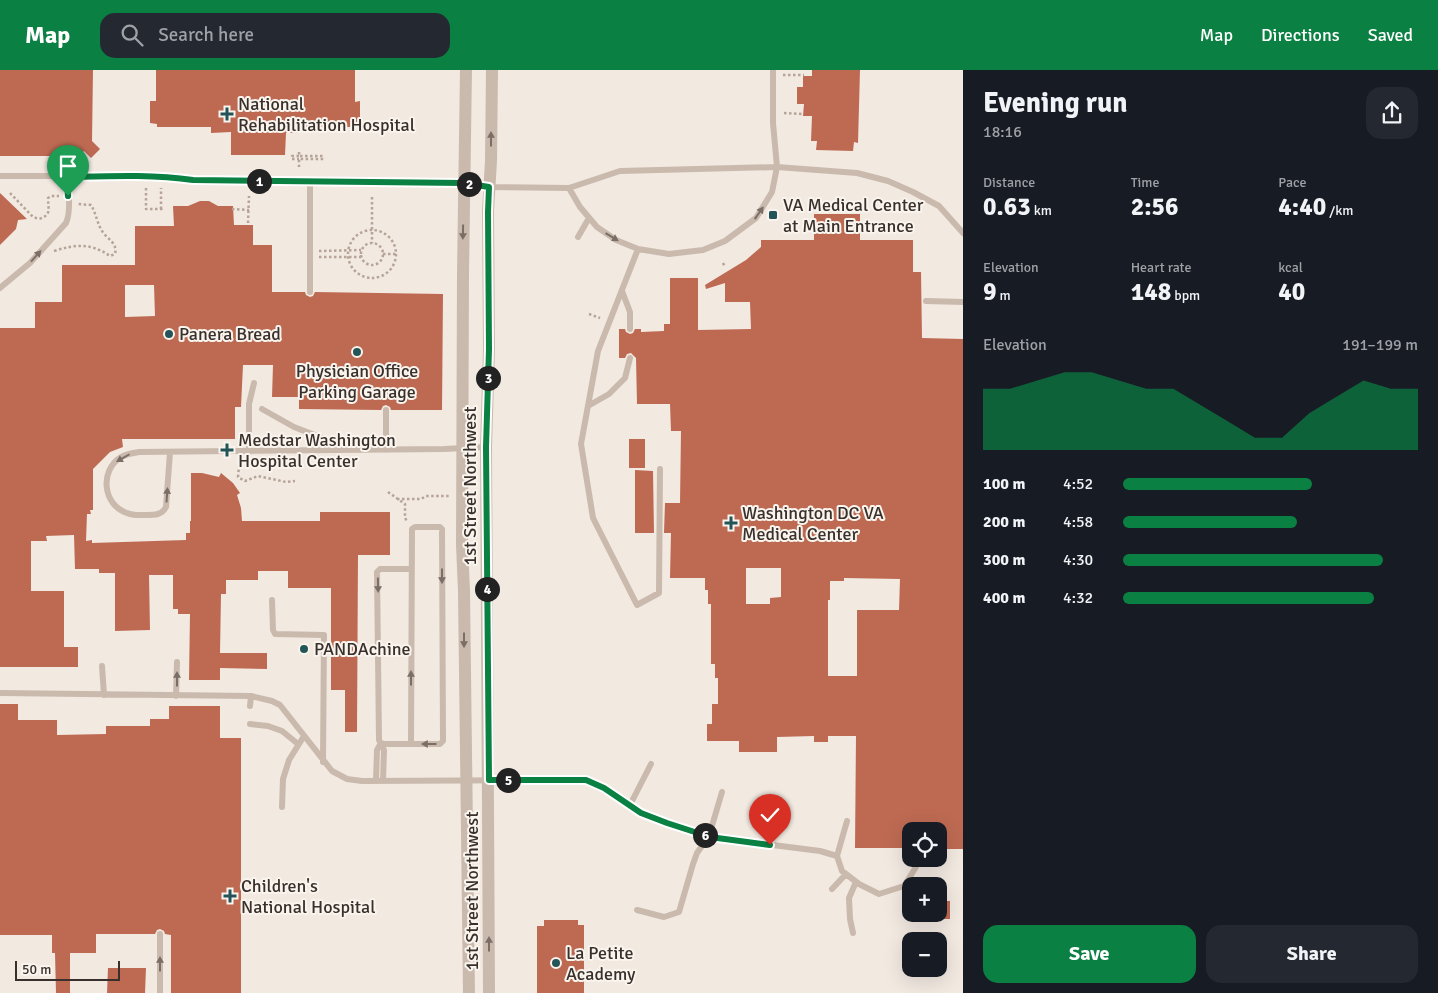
<!DOCTYPE html>
<meta charset="utf-8">
<style>
body{margin:0;font-family:Signika,sans-serif;background:#242831;color:#f1f3f6;height:100vh;display:flex;flex-direction:column;font-size:19px;white-space:nowrap}
*{box-sizing:border-box;margin:0}
p{font-size:16px;color:#9ea1a6}
.icon{flex:none;width:28px;height:28px;fill:none;stroke:currentColor;stroke-width:2;stroke-linecap:round;stroke-linejoin:round}
.map{position:relative;flex:1;overflow:hidden}
.panel{display:flex;flex-direction:column;background:#171b24;width:475px}
.panel>*{flex:none}
.controls{position:absolute;left:902px;top:752px;display:grid;gap:10px}
.controls a{display:grid;place-items:center;width:45px;height:45px;border-radius:10px;background:#171b24;box-shadow:0 5px 20px #0002;font-size:25px}
.scale{position:absolute;left:15px;bottom:12px;width:105px;box-sizing:border-box;padding-left:5px;border:2px solid #392f2b;border-top:0;font-size:14px;line-height:18px;white-space:nowrap;color:#392f2b;-webkit-text-stroke:4px #f9f4ed;paint-order:stroke}
.pin{position:absolute;display:grid;place-items:center;width:42px;height:42px;color:#fff;margin:-51px -21px;border-radius:50% 50% 50% 0;rotate:-45deg;box-shadow:0 0 5px #0007}
.pin .icon{rotate:45deg}
.km{position:absolute;width:25px;height:25px;margin:-12px;border-radius:50%;background:#222;color:#fff;font-size:14px;line-height:25px;text-align:center}
.round{display:grid;place-items:center;flex:none;width:52px;height:52px;border-radius:15px;background:#242831}
.summary{display:flex;align-items:center;justify-content:space-between;height:85px;padding:0 20px}
h1{font-size:28px;font-weight:700;line-height:38px}
.metrics{display:grid;grid-template-columns:repeat(3,1fr);gap:8px;height:85px;padding:5px 20px}
.metrics div{display:grid;align-content:center}
.metrics b{font-size:25px;font-weight:700}
.metrics small{font-size:14px;font-weight:400}
.metrics p{font-size:14px}
.chart{height:140px;padding:10px 20px}
.chart p{display:flex;justify-content:space-between}
.chart svg{width:100%;height:90px;margin-top:5px;fill:#0b8043;opacity:.7}
.primary-button{display:flex;gap:10px;margin-top:auto;padding:10px 20px}
.primary-button a{flex:1;height:58px;border-radius:15px;background:#0b8043;color:#fff;font-size:20px;font-weight:700;line-height:58px;text-align:center}
.primary-button a+a{background:#242831;color:#f1f3f6}
ul{padding:0 20px;list-style:none;font-size:16px}
li{display:grid;grid-template-columns:80px 60px 1fr;align-items:center;height:38px}
li i{height:12px;border-radius:6px;background:#0b8043}
header{display:flex;align-items:center;gap:30px;box-sizing:border-box;height:70px;padding:0 25px;background:#0b8043;color:#fff}
header strong{font-size:24px}
nav{display:flex;gap:28px;margin-inline-start:auto;font-size:18px}
.search{width:350px;height:45px;background:#242831;display:flex;align-items:center;gap:12px;box-sizing:border-box;padding:0 18px;border-radius:15px;color:#9ea1a6;font-size:19px}
main{display:flex;flex:1;min-height:0}
.map>svg:first-child{display:block}
.building{fill:#be6a53;fill-rule:evenodd}
.lines{fill:none;stroke-linecap:round;stroke-linejoin:round}
.path{stroke:#b5a497;stroke-width:2.5;stroke-dasharray:2.5 2.5;stroke-linecap:butt}
.service{stroke:#cabaad;stroke-width:6}
.tertiary{stroke:#cabaad;stroke-width:12}
.oneway{fill:#7a6e66}
.route-casing{stroke:#fff;stroke-width:10}
.route{stroke:#0b8043;stroke-width:6}
.poi-dot{fill:#235558;stroke:#f9f4ed;stroke-width:2}
.labels{text-anchor:middle;stroke-width:4;stroke-linejoin:round;paint-order:stroke}
.poi-label{font-size:18px;fill:#392f2b;stroke:#f9f4ed;text-anchor:start}
.street-label{font-size:18px;fill:#392f2b;stroke:#f9f4ed}
</style>
<header>
<strong>Map</strong>
<div class="search"><svg class="icon" aria-label="search" viewBox="0 0 24 24"><circle cx="10" cy="10" r="6"/><path d="M15 15l6 6"/></svg>Search here</div>
<nav><a>Map</a><a>Directions</a><a>Saved</a></nav>
</header>
<main>
<div class="map">
<svg width="963" height="923" viewBox="0 0 963 923">
<rect width="100%" height="100%" fill="#f2e9e1"/>
<path class="building" d="M0 0H93L92 71 100 79 91 88 84 81 79 86H69L67 82 64 81 60 83 59 86H0Z
M156 0H355V32L360 31V53H354L355 57H300V63H286L285 85H231V62L211 63V57H157V54L150 53V31H156Z
M812 0H860L858 73 854 72 853 81 816 80 817 71H811L812 46H803L804 34H797V17H803V6H812Z
M0 123 27 149 18 150 16 159 0 175Z
M200 131H209L218 136H233L234 155H253V175H272V222H305L306 225 310 227 313 226 315 222 443 224 442 340H391L390 337 386 335 383 336 381 340 299 339V327H272L273 295H243L241 337H235V369H122L123 377 110 382 93 399V440H90L91 444H87L86 471 92 470V473L186 470V463H190V451H191V403H202L219 407 221 403 233 413 240 423 237 425 241 438 242 451H320V442H390V485H358L357 662H345V620H331V518H288V501H258V510H226V524H221L220 583H267V599L220 598V610H189L190 544H178V539H173V505H149L150 560 115 561V503H99V499H75L74 465 46 466 47 471H31V521H64V577H78V597H0V258H35V232H62V195H135V156H174L173 136H188ZM125 215H154L155 246 125 247Z
M814 144H860V170H913V202H921L922 268 963 269V779H939V761H911V778H855L856 666H828V672H814V666L777 667V682H739V671H707V654H712V634H718V608H715V594H711V534H708V520H705V508H670L671 463H664L665 433H680L681 361H671L670 334H637L636 288 631 283 627 284 625 288H619V259H625L626 262 630 264 633 263 635 259H641V262L664 261V254H670V208H698V260L751 259 750 232H725V213L706 219 705 215 746 190 761 177V170H814ZM746 498H781V527L770 528V534H746ZM844 508 900 509 899 540H857V606H828V530H830V511H844Z
M629 369H645V398H629Z
M635 400 653 401 654 463H635Z
M0 634H18V650H57V665L106 664V656H150V649H169V636H220V668H241V923H171V865L165 864 164 861 160 859 157 860 155 864H96V883H70V923H56L55 883H52V865H0Z
M939 831H950V849H939Z
M544 850H578V855H584V923H537V856H544Z
M108 898H146L145 923H107Z"/>
<g class="lines">
<path class="path" d="M783 5H804
M784 43 803 44
M299 82V86H323L322 89H299V97
M299 86H292V89H299
M146 118V139H165
M10 123 33 147 39 149C52 145 48 139 48 128L51 126H59
M372 127V173
M161 139V118
M232 139 249 140
M248 153 249 126
M348 184a24 24 0 1 1 48 0a24 24 0 1 1-48 0Z
M361 184a11 11 0 1 1 22 0a11 11 0 1 1-22 0Z
M54 181C76 174 91 173 110 186L115 184C118 173 107 169 102 161 97 153 96 143 91 135L78 134
M319 181 361 180
M383 184H396
M319 187H361
M723 193 725 197
M589 244 600 248
M241 390 239 396 238 407 245 411 258 406 286 412 295 411
M388 422 405 434V448L407 451
M397 429H421L426 426H449"/>
<path class="service" d="M0 106H160L193 110 464 113 489 117 569 118 620 101 777 97 857 103 888 111 913 122 939 136 963 163
M310 112V222
M569 118 580 137 597 157 616 170 638 179 669 184 703 180 725 171 756 148 772 122 777 97 773 53V0
M578 167 589 148
M638 179 598 281 581 374 593 448 637 535 659 523 660 399
M0 218 30 193 66 153C73 138 67 103 64 86
M622 221 630 242V259
M926 231 963 232
M588 336 609 324 625 308 630 288
M262 339 294 357 351 379
M386 340V380
M170 382 166 437C162 445 155 445 146 445 140 445 133 446 127 443 103 435 99 401 121 387 126 384 133 383 139 382L444 379 486 377
M249 382V334L254 313
M272 530 273 560 275 564 324 565 323 692
M102 596 104 625
M0 623 251 626 272 631 280 635 332 701 347 709 362 711 585 710 605 718 641 743 667 753 710 767 820 781 837 786 842 801 859 814 879 824 904 816 916 797 917 789
M176 626 177 592
M250 636 251 626
M250 654 268 656 282 661 298 674
M381 673 383 674H440L443 671 442 459 440 457H415L412 459 411 674
M376 711 377 680 381 673
M383 711 384 680 379 670 377 502 380 499H411
M630 735 651 694
M282 737 283 709 289 690 304 666
M837 786 847 751
M832 819 846 804
M637 840 664 847 679 842 693 794 697 783 709 766 722 722
M853 863 850 849 849 828 856 812
M160 864V923"/>
<path class="tertiary" d="M466 0 463 203 462 475 464 521 469 923
M489 923 486 377 489 279 488 141 491 91 492 0"/>
</g>
<defs><path id="oneway-solid" d="M-6-.8H1V-3.2L6.5 0L1 3.2V.8H-6Z" transform="scale(1.25)"/></defs>
<g class="oneway">
<use href="#oneway-solid" transform="translate(491 69) rotate(-90)"/>
<use href="#oneway-solid" transform="translate(759 143) rotate(-55)"/>
<use href="#oneway-solid" transform="translate(463 162) rotate(91)"/>
<use href="#oneway-solid" transform="translate(612 167) rotate(31)"/>
<use href="#oneway-solid" transform="translate(36 186) rotate(-48)"/>
<use href="#oneway-solid" transform="translate(123 388) rotate(150)"/>
<use href="#oneway-solid" transform="translate(167 425) rotate(-86)"/>
<use href="#oneway-solid" transform="translate(442 506) rotate(90)"/>
<use href="#oneway-solid" transform="translate(378 515) rotate(89)"/>
<use href="#oneway-solid" transform="translate(464 570) rotate(90)"/>
<use href="#oneway-solid" transform="translate(411 608) rotate(-90)"/>
<use href="#oneway-solid" transform="translate(177 609) rotate(-90)"/>
<use href="#oneway-solid" transform="translate(429 674) rotate(180)"/>
<use href="#oneway-solid" transform="translate(489 874) rotate(-90)"/>
<use href="#oneway-solid" transform="translate(160 894) rotate(-90)"/>
</g>
<g class="lines">
<g class="route-casing">
<path id="route" d="M68 126 67 107C109 106 152 104 193 110L464 113 489 117 488 142 489 279 486 377 489 710H586L604 718 641 743 667 753 710 767 770 775"/>
</g>
<use href="#route" class="route"/>
</g>
<g class="poi-dot">
<path d="M224.5 36.5h5v5h5v5h-5v5h-5v-5h-5v-5h5z"/>
<rect x="768" y="140" width="10" height="10" rx="2.5"/>
<circle cx="169" cy="264" r="5"/>
<circle cx="357" cy="282" r="5"/>
<path d="M224.5 372.5h5v5h5v5h-5v5h-5v-5h-5v-5h5z"/>
<path d="M728.5 445.5h5v5h5v5h-5v5h-5v-5h-5v-5h5z"/>
<circle cx="304" cy="579" r="5"/>
<path d="M227.5 818.5h5v5h5v5h-5v5h-5v-5h-5v-5h5z"/>
<circle cx="556" cy="893" r="5"/>
</g>
<g class="labels">
<g class="poi-label">
<text x="238" y="40">National<tspan x="238" dy="21">Rehabilitation Hospital</tspan></text>
<text x="783" y="141">VA Medical Center<tspan x="783" dy="21">at Main Entrance</tspan></text>
<text x="179" y="270">Panera Bread</text>
<text x="357" y="307" text-anchor="middle">Physician Office<tspan x="357" dy="21">Parking Garage</tspan></text>
<text x="238" y="376">Medstar Washington<tspan x="238" dy="21">Hospital Center</tspan></text>
<text x="742" y="449">Washington DC VA<tspan x="742" dy="21">Medical Center</tspan></text>
<text x="314" y="585">PANDAchine</text>
<text x="241" y="822">Children's<tspan x="241" dy="21">National Hospital</tspan></text>
<text x="566" y="889">La Petite<tspan x="566" dy="21">Academy</tspan></text>
</g>
<g class="street-label">
<text transform="translate(470 416) rotate(-90)" y="6">1st Street Northwest</text>
<text transform="translate(472 821) rotate(-90)" y="6">1st Street Northwest</text>
</g>
</g>
</svg>
<div class="controls">
<a><svg class="icon" aria-label="locate" viewBox="0 0 24 24"><circle cx="12" cy="12" r="6"/><path d="M12 2v4M12 18v4M2 12h4M18 12h4"/></svg></a>
<a>+</a>
<a>−</a>
</div>
<div class="scale">50 m</div>
<div class="pin" style="left:68px;top:126px;background:#1e9e55"><svg class="icon" aria-label="arrive" viewBox="0 0 24 24"><path d="M6 21V4h12l-3 4 3 4H6"/></svg></div>
<div class="pin" style="left:770px;top:775px;background:#d93025"><svg class="icon" aria-label="check" viewBox="0 0 24 24"><path d="M5 12l5 5 9-10"/></svg></div>
<b class="km" style="left:259px;top:111px">1</b>
<b class="km" style="left:469px;top:114px">2</b>
<b class="km" style="left:488px;top:308px">3</b>
<b class="km" style="left:487px;top:519px">4</b>
<b class="km" style="left:508px;top:710px">5</b>
<b class="km" style="left:705px;top:765px">6</b>
</div>
<section class="panel">
<div class="summary"><div><h1>Evening run</h1><p>18:16</p></div><a class="round"><svg class="icon" aria-label="share" viewBox="0 0 24 24"><path d="M12 15V3M7 8l5-5 5 5M5 13v7h14v-7"/></svg></a></div>
<div class="metrics">
<div><p>Distance</p><b>0.63<small> km</small></b></div>
<div><p>Time</p><b>2:56</b></div>
<div><p>Pace</p><b>4:40<small> /km</small></b></div>
</div>
<div class="metrics">
<div><p>Elevation</p><b>9<small> m</small></b></div>
<div><p>Heart rate</p><b>148<small> bpm</small></b></div>
<div><p>kcal</p><b>40</b></div>
</div>
<div class="chart"><p><span>Elevation</span>191–199 m</p>
<svg viewBox="0 0 160 44" preserveAspectRatio="none"><path d="M0 44V14L10 14L20 10L30 6L40 6L50 10L60 14L70 14L80 22L90 30L100 38L110 38L120 26L130 18L140 10L150 14L160 14V44z"/></svg>
</div>
<ul>
<li><b>100 m</b>4:52<i style="width:64%"></i></li>
<li><b>200 m</b>4:58<i style="width:59%"></i></li>
<li><b>300 m</b>4:30<i style="width:88%"></i></li>
<li><b>400 m</b>4:32<i style="width:85%"></i></li>
</ul>
<div class="primary-button"><a>Save</a><a>Share</a></div>
</section>
</main>
